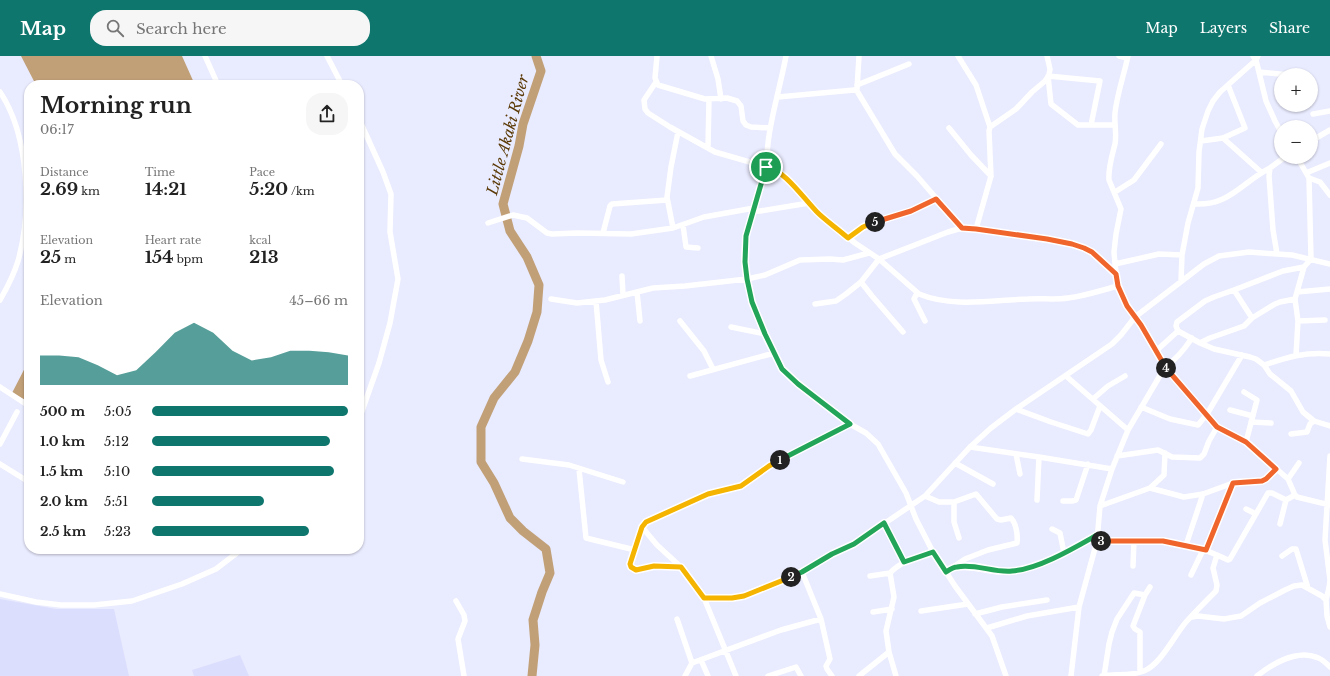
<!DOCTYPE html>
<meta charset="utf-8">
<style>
body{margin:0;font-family:"Libre Baskerville",serif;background:#f6f6f6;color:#222;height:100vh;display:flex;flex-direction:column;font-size:15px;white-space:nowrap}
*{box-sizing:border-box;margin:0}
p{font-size:13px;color:#767676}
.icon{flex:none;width:22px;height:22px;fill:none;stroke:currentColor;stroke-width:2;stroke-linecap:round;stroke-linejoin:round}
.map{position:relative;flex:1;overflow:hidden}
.side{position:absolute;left:24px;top:24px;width:340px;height:474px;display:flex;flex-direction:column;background:#fff;border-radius:16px;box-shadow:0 1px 3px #0004}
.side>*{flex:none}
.tools{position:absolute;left:1274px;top:12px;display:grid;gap:8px}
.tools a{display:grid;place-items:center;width:44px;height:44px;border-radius:50%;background:#fff;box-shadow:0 1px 3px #0004;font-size:20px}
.pin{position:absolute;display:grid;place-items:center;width:34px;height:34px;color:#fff;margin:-17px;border:2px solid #fff;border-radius:50%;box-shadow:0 1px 4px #0007}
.km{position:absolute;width:20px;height:20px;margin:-10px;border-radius:50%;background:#222;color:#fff;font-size:11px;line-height:20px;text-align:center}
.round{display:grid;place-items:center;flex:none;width:42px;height:42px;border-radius:16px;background:#f6f6f6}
.head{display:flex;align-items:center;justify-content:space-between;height:68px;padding:0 16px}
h1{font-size:22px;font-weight:700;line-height:30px}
.metrics{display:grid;grid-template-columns:repeat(3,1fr);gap:6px;height:68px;padding:4px 16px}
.metrics div{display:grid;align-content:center}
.metrics b{font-size:17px;font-weight:700}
.metrics small{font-size:11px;font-weight:400}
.metrics p{font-size:11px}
.chart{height:112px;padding:8px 16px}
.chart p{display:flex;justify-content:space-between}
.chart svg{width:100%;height:72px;margin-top:4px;fill:#0f766e;opacity:.7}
ul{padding:0 16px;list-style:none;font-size:13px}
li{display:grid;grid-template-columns:64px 48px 1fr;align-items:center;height:30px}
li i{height:10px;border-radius:5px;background:#0f766e}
header{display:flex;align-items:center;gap:24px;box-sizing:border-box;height:56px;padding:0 20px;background:#0f766e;color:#fff}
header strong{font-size:19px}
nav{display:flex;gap:22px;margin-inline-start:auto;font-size:14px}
.search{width:280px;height:36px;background:#f6f6f6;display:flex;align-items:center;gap:10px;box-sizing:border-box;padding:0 14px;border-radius:16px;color:#767676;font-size:15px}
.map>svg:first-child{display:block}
.built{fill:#dcdefd}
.water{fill:#c1a078}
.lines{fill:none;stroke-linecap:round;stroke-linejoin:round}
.river{stroke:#c1a078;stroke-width:9}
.minor{stroke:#fff;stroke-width:5.5}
.split-1-casing{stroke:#fff;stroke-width:8}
.split-2-casing{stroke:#fff;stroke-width:8}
.split-3-casing{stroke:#fff;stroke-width:8}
.split-4-casing{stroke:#fff;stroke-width:8}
.split-5-casing{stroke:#fff;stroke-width:8}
.split-6-casing{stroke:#fff;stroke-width:8}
.split-1{stroke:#22a559;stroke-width:5}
.split-2{stroke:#f5b400;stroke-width:5}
.split-3{stroke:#22a559;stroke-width:5}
.split-4{stroke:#f0652b;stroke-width:5}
.split-5{stroke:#f0652b;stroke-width:5}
.split-6{stroke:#f5b400;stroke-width:5}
.labels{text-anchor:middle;stroke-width:3.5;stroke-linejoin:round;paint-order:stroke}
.water-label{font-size:15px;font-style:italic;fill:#5b3a07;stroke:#e9ebfe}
</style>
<header>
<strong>Map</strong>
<div class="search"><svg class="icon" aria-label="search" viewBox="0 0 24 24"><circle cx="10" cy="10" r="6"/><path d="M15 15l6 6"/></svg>Search here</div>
<nav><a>Map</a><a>Layers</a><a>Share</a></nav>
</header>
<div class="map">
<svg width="1330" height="620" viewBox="0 0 1330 620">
<rect width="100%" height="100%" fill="#e9ebfe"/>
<path class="built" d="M0 543 56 553H114L129 620H0Z
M240 599 249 620H194L192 614Z"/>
<path class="water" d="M21 0H182L195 29H36Z
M29 304V346L12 337Z"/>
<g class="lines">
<path class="river" d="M532 620 535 589 533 564 542 536 550 517 546 493 523 475 510 462 494 427 481 406V371L494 342 515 316 528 285 537 256 539 229 527 201 510 175 503 148 519 90 523 68 541 15 536 0"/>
<path class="minor" d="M205 0 218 29
M327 0 342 29
M657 0 655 22 658 29 705 43 727 42 737 45 741 50 743 65 746 69 751 71 770 72
M711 0 718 23 721 43
M786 0C781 27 773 53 769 80 767 92 767 104 765 116 760 138 750 158 746 180 738 219 764 293 790 322L850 368 866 377 878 388 906 437 916 463 933 496 955 530 992 580 1006 620
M958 0 976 29 990 71 989 75 991 120 976 173
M1119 0 1127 2
M1128 0C1124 19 1117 38 1115 57 1114 67 1117 78 1115 88 1112 100 1108 112 1109 124L1121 153 1116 178 1114 196 1115 208 1118 230 1127 250 1141 269 1165 311 1213 366 1217 371 1225 375 1246 386 1288 423 1295 439 1297 441 1330 449
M1253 0 1256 4 1266 45 1275 65 1281 76
M1259 16 1289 19
M656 26 644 44 645 53 648 57 670 71 715 96 774 113 795 131 818 157 855 187 879 203 919 238C953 252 992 244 1028 243 1041 242 1055 244 1068 242 1085 240 1102 234 1118 230
M857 29 909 8
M857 33 859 0
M0 36C29 79 32 156 18 205 14 218 7 232 0 244
M778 41 854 34 857 35 895 98 917 120 962 172
M1313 58 1330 55
M359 63 383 116 391 138 390 176 398 223 390 267 379 307 362 355 359 360
M1091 69 1100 25 1048 20 1051 48 1078 69H1115
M990 71 1016 53 1032 36 1045 25 1049 19 1050 13 1047 0
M949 72 971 99 991 120
M1223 82 1261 116
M1201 85 1223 82 1245 72 1228 29
M1311 85 1330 74
M708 92 709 43
M1297 101 1309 122 1311 203 1304 211
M1306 117 1330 107
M1309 122 1320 126 1330 139
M1115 136 1134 124 1161 88
M1194 148C1230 150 1242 126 1270 112
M753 155H760L809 147
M488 167 513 159 527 162 547 177 552 178 577 177 631 178 673 172 704 161 754 152
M683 169 686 191 698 192
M673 172 667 141 671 111 678 76
M603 177 610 150 612 148 667 144
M848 182 871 167 911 155 936 143
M1277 198 1273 174 1269 120 1270 112 1285 101
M1115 208 1159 198 1182 199
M622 220 623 239
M1181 225 1182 199 1188 167 1198 132 1199 96 1202 73 1208 55 1213 45 1220 36 1256 4 1258 0
M861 226 872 240 903 276
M1234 234 1252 262
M637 236 640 265
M1297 236 1330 233
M917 237 914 243 925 265
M551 243 577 247 605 244 653 232 685 230 747 223 765 219 800 204 830 203 843 204 869 197
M596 245 601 304 608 326
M815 248 836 245 846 238 861 226 879 203 948 176 962 172 976 173 1072 188C1093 195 1100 204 1116 218
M680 265 704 295 713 313
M1298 265 1325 264
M731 271 765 278
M1178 275 1200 287 1214 293 1250 301 1256 303 1264 309 1270 318 1291 335 1303 356 1314 365 1330 370
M1200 287 1210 282 1244 270 1252 262 1275 248 1280 246 1295 243
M1156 295 1178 275 1176 270 1177 266 1205 245 1214 241 1234 234 1283 215 1304 211 1295 243 1298 265 1296 299
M1264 309C1288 301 1304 296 1330 298
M690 320 774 297
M1066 320 1128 374
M0 331 29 350
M1244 336 1257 344 1246 386
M1093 343 1108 330 1125 320
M1141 351 1170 363 1198 369 1207 358 1242 299
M1016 353 1051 366 1088 378 1091 374 1100 350
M1230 354 1253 360
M1251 366 1271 367
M1291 378 1307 376 1310 368 1314 365
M0 388 17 356
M970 391 1039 401 1112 413
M1016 398 1020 418
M1117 400 1158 394 1172 401 1200 402 1204 398 1209 385 1217 371
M522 403 569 409 623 426
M955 407 993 428
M0 408 29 426
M579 413 586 482 635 494
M1288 423 1299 407
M1150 432 1164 419 1165 397
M925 440 939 446H954L976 438 997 463 1001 464 1011 462C1016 467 1018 479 1017 487L988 494 965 503 946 516
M1037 444 1039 401
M1063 445H1072L1076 444 1088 408
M954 446V466L959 482
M1100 450 1150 432 1184 441 1203 438 1233 427 1262 425 1266 423 1276 413
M1246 453 1256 458
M884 467 904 506
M1280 468 1286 444 1295 439
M642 471 657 489 681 511 704 542
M1052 473 1060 477 1064 497
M1097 485C1138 484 1179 482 1217 499L1213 512 1217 529 1216 535C1206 545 1196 555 1186 566 1174 580 1161 608 1144 615 1132 620 1115 618 1102 620
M1186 489 1203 438
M1206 494 1233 427
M60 495 61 493
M1217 499 1228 504 1230 503 1268 437H1272L1286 444
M1282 500 1292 493H1296L1308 532
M1133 510 1134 484
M681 511 654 510 636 514 631 511 630 508 642 471 650 463 708 438 741 429 769 410 818 385 850 368
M956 511C971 510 985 515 999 516 1033 517 1068 495 1097 479
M802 516 821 563 830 603 826 610 827 613 832 620
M1191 519 1203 494
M870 520 890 517
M0 538 36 546 61 549H94L132 545 182 528 216 513 242 493
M1326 544 1329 532 1330 524 1325 484 1330 400
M456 545 464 559 465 565 458 583 464 620
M921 555 968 548
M873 556 892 553
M975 558 1002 551 1047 544
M1192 561 1198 560 1224 563 1241 560 1260 547 1285 534 1294 530 1302 529 1322 540 1326 544 1327 560 1330 571
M677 563 692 607 781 574 821 563
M987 572 1027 560 1079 551
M889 596 886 575 894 541 890 517C901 505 918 501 933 496
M701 604 708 620
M1140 616V576L1135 573 1133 570 1145 539 1150 531
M685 620 692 607
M736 620 704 542H732L744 539 802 516 832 498 854 488 925 440 970 391 991 372 1016 353 1112 288 1121 279 1135 261 1204 208 1219 200 1249 196 1277 198 1292 199 1330 208
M768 620 796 611 801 620
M859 620 889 596 896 620
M1071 620 1079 551 1097 485 1100 450 1112 413 1128 374 1165 311C1177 303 1184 294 1192 282
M1104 620 1109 588 1112 576 1117 563 1134 537 1145 539
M1257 620C1277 604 1309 587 1330 611"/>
</g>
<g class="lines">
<g class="split-1-casing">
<path id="split-1" d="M766 111 746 180 745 206 747 223 752 246 765 278 782 313 798 328 850 368 780 404"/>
</g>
<g class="split-2-casing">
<path id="split-2" d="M780 404 769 410 741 430 708 438 646 466 642 471 630 508 631 511 636 514 654 510 681 511 704 542H732L744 540 791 521"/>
</g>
<g class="split-3-casing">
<path id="split-3" d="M791 521 802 516 832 498 854 488 884 467 904 506 933 496 946 516C949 514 953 511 957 511 974 507 994 517 1012 515 1039 513 1074 492 1097 479V485H1101"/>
</g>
<g class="split-4-casing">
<path id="split-4" d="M1101 485H1163L1206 494 1233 427 1262 425 1266 423 1276 413 1246 386 1217 371 1166 312"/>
</g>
<g class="split-5-casing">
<path id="split-5" d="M875 166 911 155 936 143 962 172 976 173 1047 183 1072 188 1084 192 1092 196 1116 218 1118 230 1127 250 1141 269 1166 312"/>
</g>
<g class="split-6-casing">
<path id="split-6" d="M766 111C784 113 804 143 817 156 826 165 838 173 848 182L863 171 875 166"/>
</g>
<use href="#split-1" class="split-1"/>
<use href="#split-2" class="split-2"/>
<use href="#split-3" class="split-3"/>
<use href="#split-4" class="split-4"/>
<use href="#split-5" class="split-5"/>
<use href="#split-6" class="split-6"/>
</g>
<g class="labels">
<g class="water-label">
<text transform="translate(508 79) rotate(-75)" y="5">Little Akaki River</text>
</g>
</g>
</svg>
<div class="tools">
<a>+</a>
<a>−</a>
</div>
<div class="pin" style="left:766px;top:111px;background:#1e9e55"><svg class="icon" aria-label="arrive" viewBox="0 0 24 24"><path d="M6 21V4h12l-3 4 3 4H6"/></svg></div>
<b class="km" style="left:780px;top:404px">1</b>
<b class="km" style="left:791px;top:521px">2</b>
<b class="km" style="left:1101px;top:485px">3</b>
<b class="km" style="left:1166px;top:312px">4</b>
<b class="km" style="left:875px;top:166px">5</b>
<section class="side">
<div class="head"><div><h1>Morning run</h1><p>06:17</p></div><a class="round"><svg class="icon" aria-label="share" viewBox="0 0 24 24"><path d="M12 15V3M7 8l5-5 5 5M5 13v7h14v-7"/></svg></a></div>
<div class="metrics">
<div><p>Distance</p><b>2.69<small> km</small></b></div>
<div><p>Time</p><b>14:21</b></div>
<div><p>Pace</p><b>5:20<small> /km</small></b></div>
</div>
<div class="metrics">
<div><p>Elevation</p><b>25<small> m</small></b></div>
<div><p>Heart rate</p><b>154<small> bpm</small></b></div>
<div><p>kcal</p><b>213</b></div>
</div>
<div class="chart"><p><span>Elevation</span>45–66 m</p>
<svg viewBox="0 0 160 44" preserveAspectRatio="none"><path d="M0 44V26L10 26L20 27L30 32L40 38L50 35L60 24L70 12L80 6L90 12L100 23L110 29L120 27L130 23L140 23L150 24L160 26V44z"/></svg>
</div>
<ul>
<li><b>500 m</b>5:05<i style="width:100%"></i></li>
<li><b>1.0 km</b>5:12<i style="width:91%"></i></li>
<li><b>1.5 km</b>5:10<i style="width:93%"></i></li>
<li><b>2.0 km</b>5:51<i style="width:57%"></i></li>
<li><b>2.5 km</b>5:23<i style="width:80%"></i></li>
</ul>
</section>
</div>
